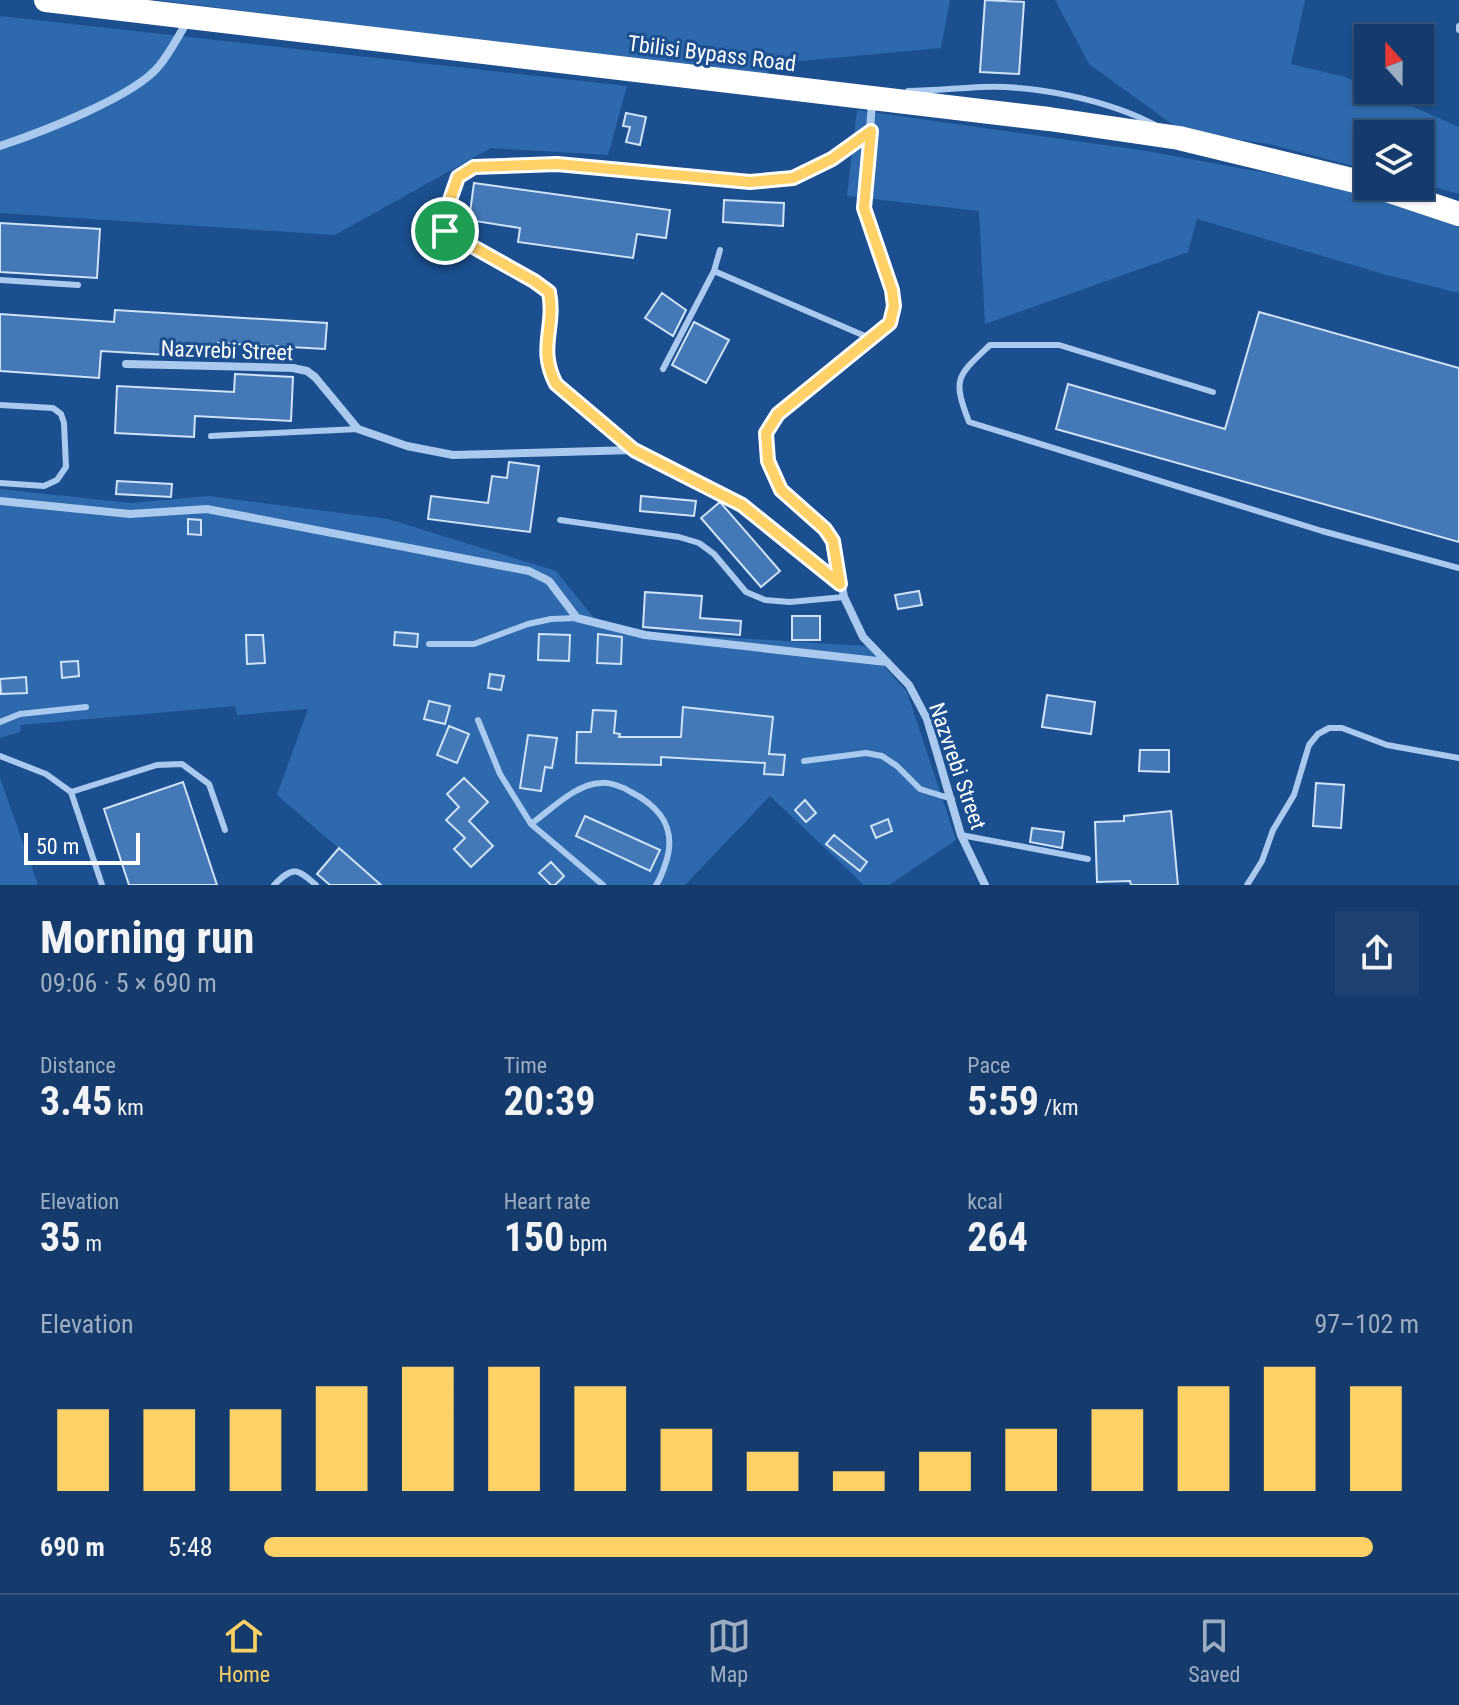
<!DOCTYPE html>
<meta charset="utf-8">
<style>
body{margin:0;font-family:"Roboto Condensed",sans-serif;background:#1d4271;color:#f1f3f6;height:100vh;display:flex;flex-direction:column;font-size:30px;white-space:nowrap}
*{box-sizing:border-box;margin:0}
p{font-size:26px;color:#9dadc1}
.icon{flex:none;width:44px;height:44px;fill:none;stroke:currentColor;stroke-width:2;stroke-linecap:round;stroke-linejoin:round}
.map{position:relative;height:885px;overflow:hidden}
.details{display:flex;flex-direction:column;background:#143b6b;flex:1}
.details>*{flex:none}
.needle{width:52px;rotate:339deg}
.tools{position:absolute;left:1354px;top:24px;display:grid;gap:16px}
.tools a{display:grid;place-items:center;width:80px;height:80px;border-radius:0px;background:#143b6b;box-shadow:0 2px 6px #0004,0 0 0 2px #33557e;font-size:40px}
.scale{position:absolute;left:24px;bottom:20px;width:116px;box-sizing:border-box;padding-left:8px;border:4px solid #fff;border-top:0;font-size:22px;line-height:28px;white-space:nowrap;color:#fff;-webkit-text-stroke:6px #1b4f8f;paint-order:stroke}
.pin{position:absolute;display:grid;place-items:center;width:68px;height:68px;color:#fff;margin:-34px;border:4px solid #fff;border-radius:50%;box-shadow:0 2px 8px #0007}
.round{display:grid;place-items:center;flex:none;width:84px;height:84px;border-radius:0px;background:#1d4271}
.headline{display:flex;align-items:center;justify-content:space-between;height:136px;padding:0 40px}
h1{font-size:44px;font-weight:700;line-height:60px}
.figures{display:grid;grid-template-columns:repeat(3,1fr);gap:12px;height:136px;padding:8px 40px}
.figures div{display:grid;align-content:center}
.figures b{font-size:40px;font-weight:700}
.figures small{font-size:22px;font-weight:400}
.figures p{font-size:22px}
.chart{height:224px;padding:16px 40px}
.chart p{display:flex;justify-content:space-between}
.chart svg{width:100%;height:144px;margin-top:8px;stroke:#ffd166;stroke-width:6}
ul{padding:0 40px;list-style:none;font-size:26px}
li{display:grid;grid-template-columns:128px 96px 1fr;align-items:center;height:60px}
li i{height:20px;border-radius:10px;background:#ffd166}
.dock{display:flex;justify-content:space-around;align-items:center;height:112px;border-top:2px solid #33557e;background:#143b6b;font-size:22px;color:#9dadc1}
.dock a{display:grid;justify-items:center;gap:4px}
.dock .on{color:#ffd166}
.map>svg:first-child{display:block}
.green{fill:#2e69ad}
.building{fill:#4478b7;stroke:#cfe3fa;stroke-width:2}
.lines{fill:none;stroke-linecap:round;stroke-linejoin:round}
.lane{stroke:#a9c9ee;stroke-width:6}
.street{stroke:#a9c9ee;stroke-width:8}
.highway{stroke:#fff;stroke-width:24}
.route-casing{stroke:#fff;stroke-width:16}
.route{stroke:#ffd166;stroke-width:10}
.labels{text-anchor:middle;stroke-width:6;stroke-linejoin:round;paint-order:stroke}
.street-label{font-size:22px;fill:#fff;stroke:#1b4f8f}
</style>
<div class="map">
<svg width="1459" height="885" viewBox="0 0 1459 885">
<rect width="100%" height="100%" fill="#1b4f8f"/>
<path class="green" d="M157 0H950L941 48 769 64 767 76Z
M1055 0H1305L1291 64 1345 77 1368 87V90H1375L1459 127V194L1420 183V134H1368V170L1273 145 1180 130 1089 64Z
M0 16 627 86 608 155 491 148 335 235 0 213Z
M857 110 1147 151 1349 188 1459 222V293L1387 275 1197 219 1188 252 985 324 979 211 847 196Z
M0 489 131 503 208 496 388 519 556 571 594 618 638 632 866 646 907 692 956 840 889 885H864L770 796 685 885H381L277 795 308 709 237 715 235 706 21 725 20 732 0 738Z
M0 778 38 885H0Z"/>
<path class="building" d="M985 0 1024 2 1019 74 980 72Z
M626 113 646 117 640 145 626 142 630 127 623 126Z
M474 183 670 210 666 238 637 234 633 258 518 242 520 228 469 220Z
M724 200 784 203 783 226 723 222Z
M0 223 100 229 97 278 0 272Z
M662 293 686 310 673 336 645 318Z
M115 310 327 323 325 349 218 343 217 358 101 351 99 378 0 371V314L114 322Z
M1259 312 1459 368V542L1056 429 1068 384 1225 429Z
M694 322 729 340 706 383 672 365Z
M235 374 293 377 291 421 195 416 194 437 115 433 117 386 234 392Z
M509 462 539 466 530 532 428 519 431 496 488 503 492 476 507 478Z
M117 481 172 484 171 497 116 494Z
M641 496 696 501 694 516 640 511Z
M720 502 780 571 761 587 701 518Z
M188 519 201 520V535L188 534Z
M919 591 922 605 898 609 895 595Z
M645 592 702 596 700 618 741 621 740 635 643 627Z
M792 616H820V640H792Z
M395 632 418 634 417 647 394 645Z
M539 634 570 635 569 661 538 660Z
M598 634 622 637 621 664 597 663Z
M246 635H263L265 663 247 664Z
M78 661 79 676 62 678 61 662Z
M490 674 504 676 501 690 488 688Z
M26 677 27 693 1 694 0 679Z
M1047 695 1095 702 1091 734 1042 727Z
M429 701 450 706 445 724 424 719Z
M683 707 773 717 769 754 785 755 783 775 764 774 765 763 661 757V765L576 763 577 732H591L593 710 616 711 614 733 620 734 619 737H681Z
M449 726 469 734 457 763 437 755Z
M528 735 557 738 552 768 545 767 541 791 520 788Z
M1140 750H1169V772L1139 771Z
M464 778 488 802 469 821 493 846 471 867 454 849 465 838 446 820 459 807 447 794Z
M183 782 217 885H129L104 809Z
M1316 783 1344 785 1341 828 1313 826Z
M805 800 816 813 806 822 795 810Z
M1171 811 1178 885H1131L1130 881 1097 882 1095 822 1124 821V816Z
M585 816 660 850 650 871 576 836Z
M888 819 892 831 876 838 871 826Z
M1032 828 1064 832 1062 848 1030 842Z
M834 835 867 862 860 871 826 844Z
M339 848 381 885H330L317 874Z
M551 862 564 876 555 885H551L539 873Z"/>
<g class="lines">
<path class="lane" d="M1459 26V30
M908 91C933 91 957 88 982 87 1035 85 1108 100 1155 125
M714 271 872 339
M0 280 78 285
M663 369 714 271 720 250
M1213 392 1059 345H990C957 376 952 378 969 422L1322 531 1459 568
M0 405 53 408 61 414 64 423 66 467 57 480 44 486 0 483
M211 436 358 429
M560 520 679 537 699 543 714 554 746 592 765 600 790 602 844 597
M429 644H474L528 624 551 619 577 618
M478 720 500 774 531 824 603 885
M0 722 20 714 86 707
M0 756 46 774 71 792 157 765 182 764 209 784 225 830
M804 761 866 753 882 756 897 766 920 789 952 799
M71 792 102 885
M531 824C551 810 575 784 601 783 610 782 623 787 631 792 660 807 677 828 666 862 663 871 661 878 656 885
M961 835 1088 859
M274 885C293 866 297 868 316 885
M1247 885 1262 861 1273 830 1294 795 1309 745 1318 734 1329 728H1342L1387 745 1459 758"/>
<path class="street" d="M872 103 864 208 892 290 894 306 890 323 778 414 766 433 768 461 781 490 825 529 833 541 844 597 863 637 909 685 927 719 961 835 985 885
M0 146C39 133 134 97 159 66 171 52 179 34 189 19
M126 364 293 368 307 371 315 377 358 429 407 446 453 455 634 450
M0 501 130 514 207 509 529 571 549 581 577 618 645 635 886 662
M840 584 742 505 634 450 556 384C537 348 556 328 549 292L534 281 445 231 444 217 458 177 474 167 557 164 750 182 793 178 832 159 871 131"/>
<path class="highway" d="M46 0 1049 119 1179 138 1368 184
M1375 186 1459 214"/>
</g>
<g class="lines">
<g class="route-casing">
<path id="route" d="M871 131 864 208 892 290 894 306 890 323 778 414 766 433 768 461 781 490 825 529 833 541 840 584 742 505 634 450 556 384C537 348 556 328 549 292L534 281 445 231 444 217 458 177 474 167 557 164 750 182 793 178 832 159Z"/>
</g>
<use href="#route" class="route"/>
</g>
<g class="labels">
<g class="street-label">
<text transform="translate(712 53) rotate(7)" y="8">Tbilisi Bypass Road</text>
<text transform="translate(227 350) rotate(2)" y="8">Nazvrebi Street</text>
<text transform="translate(958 766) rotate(71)" y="8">Nazvrebi Street</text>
</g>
</g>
</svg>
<div class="tools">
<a><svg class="needle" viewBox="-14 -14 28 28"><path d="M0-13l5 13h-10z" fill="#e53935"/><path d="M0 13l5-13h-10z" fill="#9dadc1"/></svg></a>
<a><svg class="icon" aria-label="layers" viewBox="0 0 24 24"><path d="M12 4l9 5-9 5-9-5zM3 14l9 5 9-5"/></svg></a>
</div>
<div class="scale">50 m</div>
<div class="pin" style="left:445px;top:231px;background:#1e9e55"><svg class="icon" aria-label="arrive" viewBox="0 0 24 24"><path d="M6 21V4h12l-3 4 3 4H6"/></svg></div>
</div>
<section class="details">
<div class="headline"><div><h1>Morning run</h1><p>09:06 · 5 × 690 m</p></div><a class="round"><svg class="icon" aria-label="share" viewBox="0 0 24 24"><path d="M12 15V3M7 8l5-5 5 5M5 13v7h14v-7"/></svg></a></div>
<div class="figures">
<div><p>Distance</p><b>3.45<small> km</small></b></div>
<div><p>Time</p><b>20:39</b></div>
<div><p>Pace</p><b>5:59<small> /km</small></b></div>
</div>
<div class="figures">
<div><p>Elevation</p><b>35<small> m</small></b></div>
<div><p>Heart rate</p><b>150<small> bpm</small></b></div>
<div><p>kcal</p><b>264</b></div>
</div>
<div class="chart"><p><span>Elevation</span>97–102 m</p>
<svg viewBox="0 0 160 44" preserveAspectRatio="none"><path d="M5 44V19M15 44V19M25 44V19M35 44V12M45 44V6M55 44V6M65 44V12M75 44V25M85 44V32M95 44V38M105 44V32M115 44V25M125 44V19M135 44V12M145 44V6M155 44V12"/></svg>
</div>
<ul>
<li><b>690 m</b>5:48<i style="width:96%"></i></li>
</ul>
</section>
<nav class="dock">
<a class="on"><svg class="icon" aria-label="home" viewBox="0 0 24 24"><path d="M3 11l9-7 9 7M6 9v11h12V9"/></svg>Home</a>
<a><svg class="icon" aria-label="map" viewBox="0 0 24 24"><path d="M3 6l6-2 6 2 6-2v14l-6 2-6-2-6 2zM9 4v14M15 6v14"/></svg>Map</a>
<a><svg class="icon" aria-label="saved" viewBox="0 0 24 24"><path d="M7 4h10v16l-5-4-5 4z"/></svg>Saved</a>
</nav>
